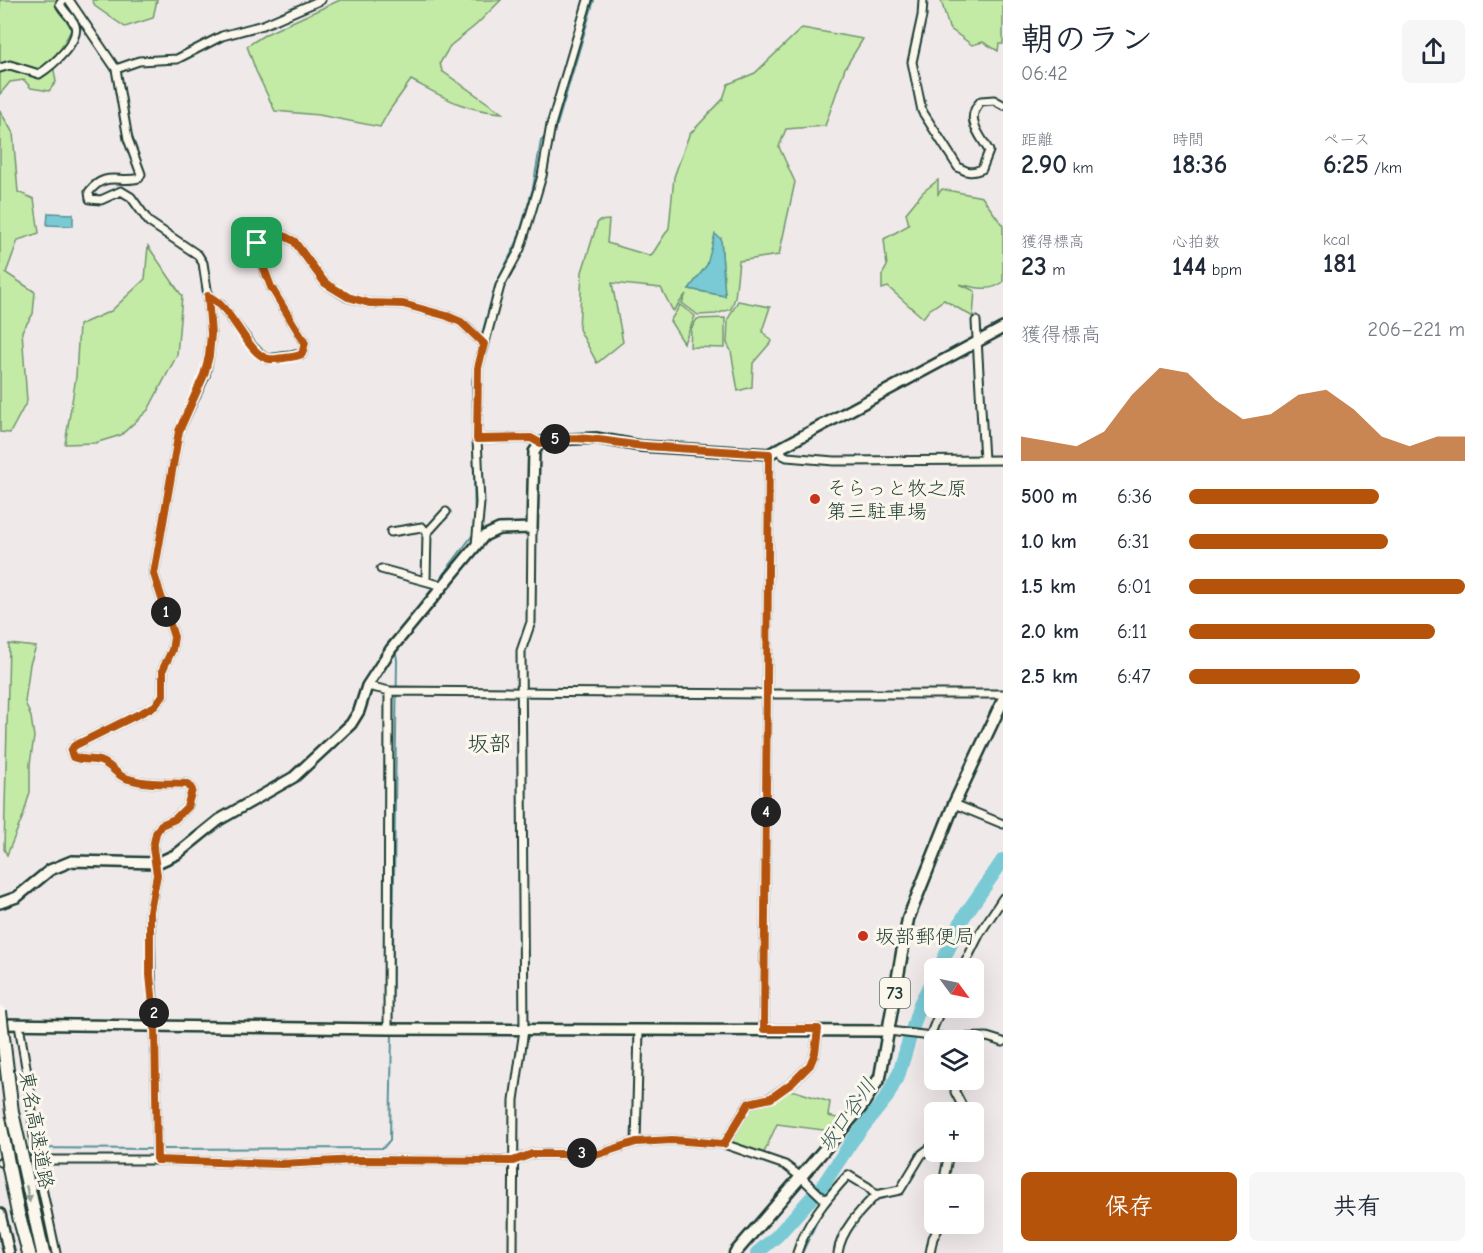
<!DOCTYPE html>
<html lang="ja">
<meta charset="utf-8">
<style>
body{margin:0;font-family:"Comic Neue","Klee One",sans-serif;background:#f6f6f7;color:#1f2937;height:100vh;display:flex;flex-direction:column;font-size:22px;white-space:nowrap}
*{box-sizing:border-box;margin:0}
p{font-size:20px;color:#747a83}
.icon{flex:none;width:33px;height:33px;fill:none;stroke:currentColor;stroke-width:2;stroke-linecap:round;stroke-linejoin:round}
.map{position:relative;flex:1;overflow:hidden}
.drawer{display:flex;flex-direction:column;background:#fff;width:480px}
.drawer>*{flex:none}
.needle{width:39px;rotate:123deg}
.tools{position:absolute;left:924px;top:958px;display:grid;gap:12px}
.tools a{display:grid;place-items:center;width:60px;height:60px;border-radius:9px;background:#fff;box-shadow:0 6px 24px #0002;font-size:30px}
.pin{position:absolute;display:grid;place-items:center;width:51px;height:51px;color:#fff;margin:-26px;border-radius:12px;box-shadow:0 3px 9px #0006}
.km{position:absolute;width:30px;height:30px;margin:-15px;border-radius:50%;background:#222;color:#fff;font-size:16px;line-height:30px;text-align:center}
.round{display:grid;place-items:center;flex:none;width:63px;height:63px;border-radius:9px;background:#f6f6f7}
.overview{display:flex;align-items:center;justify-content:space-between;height:102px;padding:0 18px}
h1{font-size:33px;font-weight:700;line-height:45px}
.figures{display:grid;grid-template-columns:repeat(3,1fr);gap:9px;height:102px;padding:6px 18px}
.figures div{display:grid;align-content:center}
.figures b{font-size:26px;font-weight:700}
.figures small{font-size:16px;font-weight:400}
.figures p{font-size:16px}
.chart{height:168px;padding:12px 18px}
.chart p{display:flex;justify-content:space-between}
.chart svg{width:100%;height:108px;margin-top:6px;fill:#b45309;opacity:.7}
.button{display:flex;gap:12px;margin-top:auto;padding:12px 18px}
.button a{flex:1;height:69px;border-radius:9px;background:#b45309;color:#fff;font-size:24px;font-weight:700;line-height:69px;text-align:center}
.button a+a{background:#f6f6f7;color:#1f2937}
ul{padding:0 18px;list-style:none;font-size:20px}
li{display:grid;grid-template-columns:96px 72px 1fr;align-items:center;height:45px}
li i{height:15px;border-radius:8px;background:#b45309}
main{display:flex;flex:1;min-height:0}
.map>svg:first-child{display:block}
.green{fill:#c3eba6;stroke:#71946d;stroke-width:1.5;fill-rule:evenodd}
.water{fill:#7acad5;stroke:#569295;stroke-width:1.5}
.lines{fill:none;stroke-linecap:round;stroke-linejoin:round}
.stream{stroke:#569295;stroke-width:2}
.river{stroke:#7acad5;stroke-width:14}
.street-casing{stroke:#1f3d34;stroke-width:11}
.secondary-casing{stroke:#1f3d34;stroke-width:14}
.primary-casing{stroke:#1f3d34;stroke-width:15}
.street{stroke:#fbf7ec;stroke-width:7}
.secondary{stroke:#fbf7ec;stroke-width:9}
.primary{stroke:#fbf7ec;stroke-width:10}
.highway-bridge-casing{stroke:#1f3d34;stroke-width:16;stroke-linecap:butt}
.highway-bridge{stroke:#fbf7ec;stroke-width:12}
.oneway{fill:#8d9a90}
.route-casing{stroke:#fff;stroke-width:12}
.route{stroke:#b45309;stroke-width:8}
.poi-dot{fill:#c8321e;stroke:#fbf7ec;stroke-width:2}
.labels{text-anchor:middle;stroke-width:6;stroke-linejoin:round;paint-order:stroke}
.shield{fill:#fbf7ec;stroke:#61756b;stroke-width:1.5}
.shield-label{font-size:18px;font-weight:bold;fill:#1f3d34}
.poi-label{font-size:20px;fill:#1f3d34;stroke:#fbf7ec;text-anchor:start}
.street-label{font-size:20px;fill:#1f3d34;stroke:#fbf7ec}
.water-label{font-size:21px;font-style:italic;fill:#36605c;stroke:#fbf7ec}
.quarter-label{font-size:22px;fill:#1f3d34;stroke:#fbf7ec}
</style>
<main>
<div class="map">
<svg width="1003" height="1253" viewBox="0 0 1003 1253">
<rect width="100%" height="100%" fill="#f0e9ea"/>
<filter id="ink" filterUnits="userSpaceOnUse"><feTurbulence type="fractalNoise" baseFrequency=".0167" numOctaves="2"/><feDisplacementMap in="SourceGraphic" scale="12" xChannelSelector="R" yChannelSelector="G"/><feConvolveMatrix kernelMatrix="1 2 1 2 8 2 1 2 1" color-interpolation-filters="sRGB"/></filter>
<g filter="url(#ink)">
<path class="green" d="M0 0H60L71 30 53 64 56 82 49 91 31 88 24 80 10 82 0 94Z
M92 0H157L153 18 125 27 96 7Z
M340 0H501L476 25 450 46 440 63 442 71 502 113C463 110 445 98 411 80L389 111 380 127 319 115 275 111 256 71 247 46 266 34Z
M941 0H1003V44H999L998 51 983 42 972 45 949 28Z
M802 28 863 39 845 68 825 126 786 129 779 147 795 182 779 255 739 261 735 298 731 309 716 314 698 315 682 303 686 294 673 311 661 288 612 283 623 342 597 363 579 329 582 272 598 221 609 220 607 243 651 256 669 228 674 177 689 135 723 99 728 84 755 73ZM721 239 725 296 689 289 707 265Z
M0 111 13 133 18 192 34 199 39 233 18 240 6 273 35 292 33 314 22 331 27 401 10 433 0 432Z
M938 180V194L942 189 982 197 1003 226V282C990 293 974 287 959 284L975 291 973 317 944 300 929 310 923 318 888 287 882 289V275L887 266 884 239 909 225 906 213 923 192Z
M148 246 182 296 177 355 148 410 121 435 95 443 65 444 76 377 79 325 111 311 145 279Z
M738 301 770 307 762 331 772 341 753 363 752 387 738 391 731 351 727 343 728 319Z
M680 305 695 316 684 343 670 321Z
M725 318V348L690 347 691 329 697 319Z
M9 644 36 647 30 664 25 702 31 717 34 737 30 764V792L23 816 7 855 4 849Z
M781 1090 795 1091 830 1102 828 1116 841 1119 831 1131 777 1124 762 1157 727 1143 749 1103Z"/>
<path class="water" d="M48 213 73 214V226L47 225Z
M715 234 721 239 725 296 689 289 707 265Z"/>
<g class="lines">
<path class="stream" d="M553 128 557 125 594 0
M481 338 495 286 517 242 533 188 541 141 547 135
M475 526 472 381 480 344
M399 633 475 532
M392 1026 397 660 395 648
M25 1148 154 1149
M160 1149 383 1148 390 1140 392 1032
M823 1185 827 1189
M802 1253 820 1215"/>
<path class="river" d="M939 969 963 918 1003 860
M757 1253 777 1236 823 1185 852 1141 887 1097 899 1073 920 1004 934 977"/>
<g class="street-casing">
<path id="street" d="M69 0 116 69 128 139 141 174 139 178C121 184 105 170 89 192L90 199 101 200 121 191 131 197 149 222 198 255 203 263 208 296 211 334 209 356 205 376 179 431 154 574 174 637 172 650 163 669V695L155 706 74 746 71 751 73 757C82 761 91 758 100 761 109 763 115 773 123 777 142 785 168 783 188 784L192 790 187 807 175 819 161 825 156 833 153 848 157 875 150 911 151 975 155 1026 157 1160
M923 0 922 16 912 62 922 111 958 167C968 173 972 173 982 169L989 151C979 133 964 119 981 101L994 100 1003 105
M0 68 10 65 39 74C52 66 83 39 74 23 70 16 63 11 60 4L63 0
M116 69 139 61 177 59 222 36 263 25 321 0
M208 296 221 305 253 347 262 356 268 359 302 354 305 343 271 287 259 255 257 237 261 231 268 228 294 241 325 283 347 297 369 303 403 304 447 316 461 322 484 344
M976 321 984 460
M477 439 531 438 540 443
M780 448 783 455 787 457 834 461 1003 460
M391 532 422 527 427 533 426 581
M427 533 446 512
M476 545 480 503 477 439 478 368 500 286 520 249 542 176 551 125 588 0
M381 569 443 586
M367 686 390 691 768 694H1003
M954 804 1003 824
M962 969 980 933 1003 898
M19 1025 30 1091 36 1160 56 1253
M388 1029 389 691
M764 1029 769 454
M889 1031 949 1038 987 1037 1003 1042
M930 1036 941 1008
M956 1080 955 1092 966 1113
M636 1142 639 1030
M724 1144 749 1103 770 1098 792 1083 810 1065 815 1053 818 1029
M0 1162 36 1160H157L282 1164 355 1160 513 1161 532 1154H599L636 1142 672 1140 724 1144 785 1165 801 1177 825 1200
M943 1185 949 1152
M513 1253 514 1100 524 1030 521 651 531 622 532 528
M797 1253C806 1223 827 1198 848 1175L868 1187 876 1195 900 1190 922 1154 934 1145
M838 1253C841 1230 860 1211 876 1195
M930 1253 933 1238 941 1224"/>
</g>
<g class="secondary-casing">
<path id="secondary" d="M0 903 17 897 50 870 72 861 157 863 177 854 219 820 294 777 351 724 359 711 367 686 391 649 484 536 499 529 532 528 534 452 540 443 549 440 596 438 641 446 769 454 1003 328
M0 1024 388 1029 889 1031
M0 1214 9 1253"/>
</g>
<g class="primary-casing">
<path id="primary" d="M735 1253 861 1107 880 1077 908 919 954 804 1003 700"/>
</g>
<use href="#street" class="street"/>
<use href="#secondary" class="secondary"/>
<use href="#primary" class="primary"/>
<g class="highway-bridge-casing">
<path id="highway-bridge" d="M0 1012 12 1112 43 1253
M0 1123 18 1213 29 1253"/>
</g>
<use href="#highway-bridge" class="highway-bridge"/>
</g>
<defs><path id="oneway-solid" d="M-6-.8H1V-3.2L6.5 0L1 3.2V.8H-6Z" transform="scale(1.5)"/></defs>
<use class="oneway" href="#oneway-solid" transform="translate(28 1194) rotate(78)"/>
</g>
<g class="lines" filter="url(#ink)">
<g class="route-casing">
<path id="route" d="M268 228 294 241 325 283 348 297 369 303 403 304 447 316 461 322 484 344 478 368 477 439 531 438 540 443C574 432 610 443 645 446 686 449 728 451 769 454L764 1029H818L815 1053 810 1065 792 1083 771 1098 749 1103 724 1144 672 1140 636 1142 599 1154H532L513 1161 355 1160 282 1164 157 1160 155 1026 150 975V911L157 875 153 848 156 833 161 825 175 819 187 807 192 790 188 784C168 783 142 785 123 777 115 773 109 763 100 761 91 758 82 761 73 757L71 751 74 746 155 706 163 695V669L172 650 174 637 154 574 179 431 204 375 209 356 211 334 208 296C232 306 248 356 269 359 274 360 279 358 284 358 290 357 296 357 302 354L305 343 271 287 259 255 257 237 261 231Z"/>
</g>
<use href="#route" class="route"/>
</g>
<g class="poi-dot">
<circle cx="815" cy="499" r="6"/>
<circle cx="863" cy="936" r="6"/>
</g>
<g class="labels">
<rect class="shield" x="880" y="978" width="30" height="30" rx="4.5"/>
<g class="shield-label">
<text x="895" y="999">73</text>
</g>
<g class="poi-label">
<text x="827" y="495">そらっと牧之原<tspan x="827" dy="23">第三駐車場</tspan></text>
<text x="875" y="943">坂部郵便局</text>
</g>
<g class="street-label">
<text transform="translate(37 1130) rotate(80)" y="7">東名高速道路</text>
</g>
<g class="water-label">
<text transform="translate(847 1115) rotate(-55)" y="7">坂口谷川</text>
</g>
<g class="quarter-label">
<text x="489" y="751">坂部</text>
</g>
</g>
</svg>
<div class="tools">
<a><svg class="needle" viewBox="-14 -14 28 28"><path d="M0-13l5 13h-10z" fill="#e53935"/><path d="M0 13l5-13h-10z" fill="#747a83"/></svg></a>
<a><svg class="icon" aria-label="layers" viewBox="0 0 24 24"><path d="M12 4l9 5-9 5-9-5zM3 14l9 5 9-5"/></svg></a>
<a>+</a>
<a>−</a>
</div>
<div class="pin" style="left:257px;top:243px;background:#1e9e55"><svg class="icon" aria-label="arrive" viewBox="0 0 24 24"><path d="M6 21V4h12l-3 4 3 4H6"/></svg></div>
<b class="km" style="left:166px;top:612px">1</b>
<b class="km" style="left:154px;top:1013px">2</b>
<b class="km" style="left:582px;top:1153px">3</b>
<b class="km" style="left:766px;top:812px">4</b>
<b class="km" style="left:555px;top:439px">5</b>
</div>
<section class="drawer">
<div class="overview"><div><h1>朝のラン</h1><p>06:42</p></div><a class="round"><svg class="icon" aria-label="share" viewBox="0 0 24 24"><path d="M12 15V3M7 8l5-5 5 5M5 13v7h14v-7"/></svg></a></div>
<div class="figures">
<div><p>距離</p><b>2.90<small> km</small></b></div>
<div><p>時間</p><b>18:36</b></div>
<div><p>ペース</p><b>6:25<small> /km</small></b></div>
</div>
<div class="figures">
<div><p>獲得標高</p><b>23<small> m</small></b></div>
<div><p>心拍数</p><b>144<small> bpm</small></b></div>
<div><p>kcal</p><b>181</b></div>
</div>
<div class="chart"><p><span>獲得標高</span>206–221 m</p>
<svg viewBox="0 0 160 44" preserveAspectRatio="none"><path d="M0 44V34L10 36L20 38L30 32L40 17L50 6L60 8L70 19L80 27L90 25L100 17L110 15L120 23L130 34L140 38L150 34L160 34V44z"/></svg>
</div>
<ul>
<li><b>500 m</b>6:36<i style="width:69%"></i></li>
<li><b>1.0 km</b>6:31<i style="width:72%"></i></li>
<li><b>1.5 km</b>6:01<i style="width:100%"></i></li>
<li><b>2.0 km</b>6:11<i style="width:89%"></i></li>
<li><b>2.5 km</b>6:47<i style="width:62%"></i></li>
</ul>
<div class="button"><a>保存</a><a>共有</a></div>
</section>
</main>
